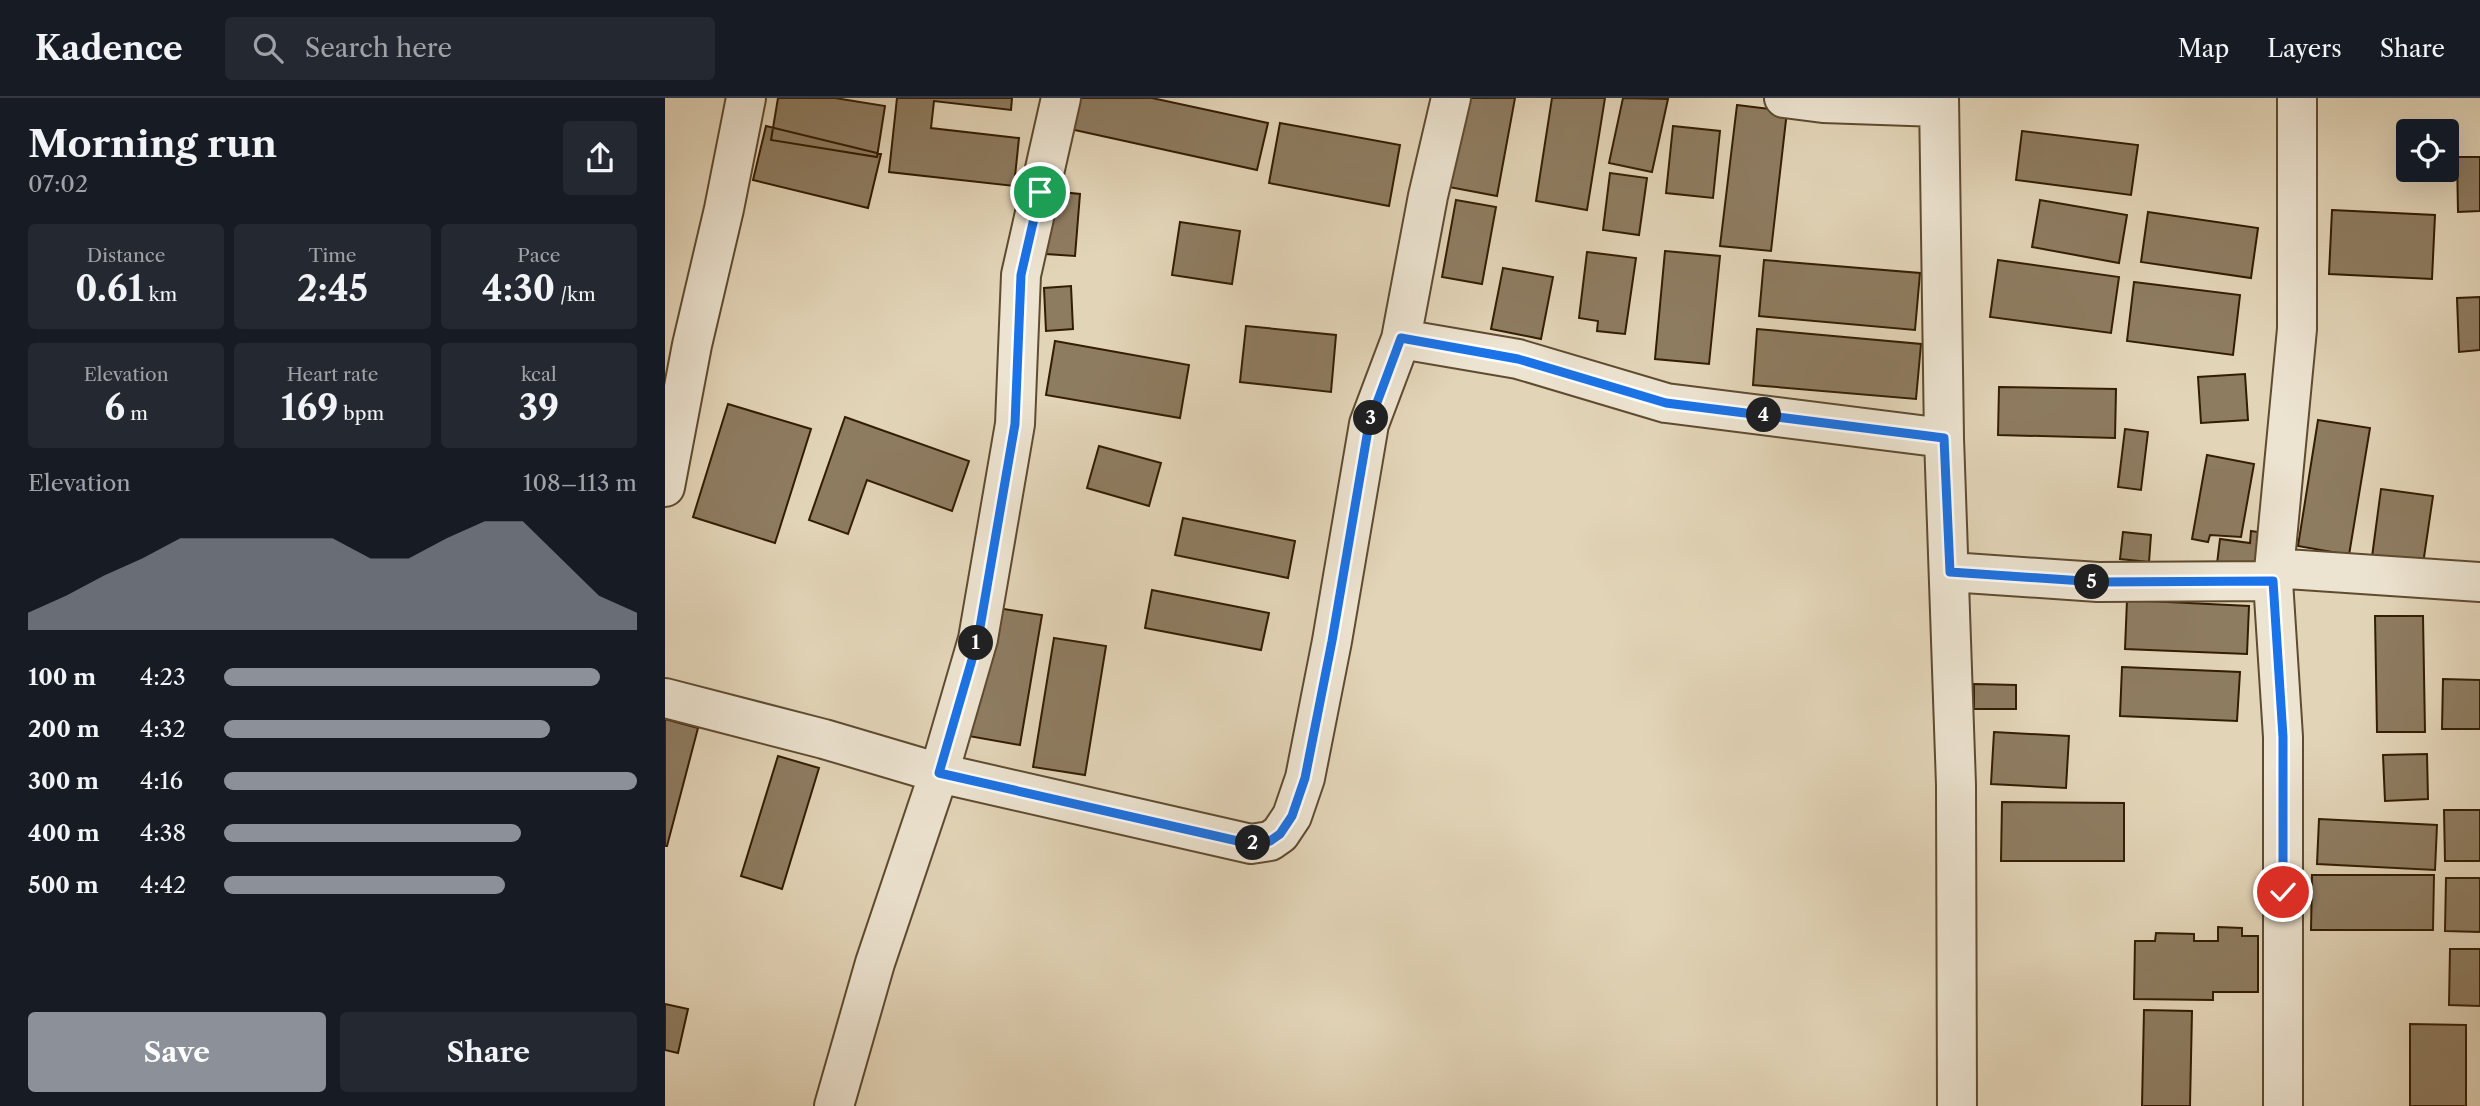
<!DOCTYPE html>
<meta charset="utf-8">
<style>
body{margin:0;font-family:"Libre Caslon Text",serif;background:#242831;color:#f1f3f6;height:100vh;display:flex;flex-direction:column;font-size:26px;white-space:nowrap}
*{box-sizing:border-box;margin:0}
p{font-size:23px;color:#9ea1a6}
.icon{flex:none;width:38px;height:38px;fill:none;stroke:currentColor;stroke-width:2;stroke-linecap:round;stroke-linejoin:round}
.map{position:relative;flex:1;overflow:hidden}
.sheet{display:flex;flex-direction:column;background:#171b24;width:665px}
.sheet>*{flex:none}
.fabs{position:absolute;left:1731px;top:21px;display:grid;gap:14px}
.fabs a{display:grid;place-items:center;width:63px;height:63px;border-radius:7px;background:#171b24;box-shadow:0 7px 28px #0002;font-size:35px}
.pin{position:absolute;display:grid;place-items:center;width:60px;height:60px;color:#fff;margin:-30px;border:4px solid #fff;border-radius:50%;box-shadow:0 2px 7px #0007}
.km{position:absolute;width:35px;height:35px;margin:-18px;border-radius:50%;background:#222;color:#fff;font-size:19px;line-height:35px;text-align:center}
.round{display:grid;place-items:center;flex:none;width:74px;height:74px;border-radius:7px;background:#242831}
.overview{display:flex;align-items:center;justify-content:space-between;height:119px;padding:0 28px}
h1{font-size:38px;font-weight:700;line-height:52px}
.figures{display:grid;grid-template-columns:repeat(3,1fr);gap:10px;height:119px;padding:7px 28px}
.figures div{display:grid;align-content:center;border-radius:7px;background:#242831;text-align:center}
.figures b{font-size:35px;font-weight:700}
.figures small{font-size:19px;font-weight:400}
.figures p{font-size:19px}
.chart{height:196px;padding:14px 28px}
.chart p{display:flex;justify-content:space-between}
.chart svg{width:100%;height:126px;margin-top:7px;fill:#8c9099;opacity:.7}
.action{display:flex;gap:14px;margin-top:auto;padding:14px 28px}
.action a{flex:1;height:80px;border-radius:7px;background:#8c9099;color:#fff;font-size:28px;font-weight:700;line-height:80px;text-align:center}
.action a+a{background:#242831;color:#f1f3f6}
ul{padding:0 28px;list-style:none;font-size:23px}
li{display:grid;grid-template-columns:112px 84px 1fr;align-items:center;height:52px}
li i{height:18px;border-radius:9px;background:#8c9099}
header{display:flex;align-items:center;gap:42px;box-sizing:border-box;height:98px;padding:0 35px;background:#171b24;border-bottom:2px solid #363941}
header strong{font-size:33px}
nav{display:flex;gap:38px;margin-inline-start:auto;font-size:24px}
.search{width:490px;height:63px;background:#242831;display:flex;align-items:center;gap:18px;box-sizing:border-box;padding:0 24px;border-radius:7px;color:#9ea1a6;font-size:26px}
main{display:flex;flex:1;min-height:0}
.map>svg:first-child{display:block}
.building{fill:#8e7c61;stroke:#331d03;stroke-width:2}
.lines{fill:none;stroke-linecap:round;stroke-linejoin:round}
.minor-casing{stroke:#5f4b30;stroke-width:42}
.minor{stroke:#ece3d0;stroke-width:38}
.route-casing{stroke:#fff;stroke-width:14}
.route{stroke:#1a73e8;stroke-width:9}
</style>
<header>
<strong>Kadence</strong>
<div class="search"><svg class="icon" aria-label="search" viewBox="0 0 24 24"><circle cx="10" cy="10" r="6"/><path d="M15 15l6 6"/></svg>Search here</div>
<nav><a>Map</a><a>Layers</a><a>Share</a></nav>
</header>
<main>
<section class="sheet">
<div class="overview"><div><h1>Morning run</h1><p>07:02</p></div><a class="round"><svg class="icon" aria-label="share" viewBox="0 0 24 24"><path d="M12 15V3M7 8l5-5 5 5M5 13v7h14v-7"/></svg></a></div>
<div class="figures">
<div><p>Distance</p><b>0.61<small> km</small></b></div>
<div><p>Time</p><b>2:45</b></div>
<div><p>Pace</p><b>4:30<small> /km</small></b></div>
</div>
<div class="figures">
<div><p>Elevation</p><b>6<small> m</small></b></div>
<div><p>Heart rate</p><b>169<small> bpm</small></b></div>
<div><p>kcal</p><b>39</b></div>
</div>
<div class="chart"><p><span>Elevation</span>108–113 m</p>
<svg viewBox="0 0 160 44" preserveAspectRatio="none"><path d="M0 44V38L10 32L20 25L30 19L40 12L50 12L60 12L70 12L80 12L90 19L100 19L110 12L120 6L130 6L140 19L150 32L160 38V44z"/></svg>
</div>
<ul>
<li><b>100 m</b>4:23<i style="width:91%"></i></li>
<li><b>200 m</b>4:32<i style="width:79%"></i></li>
<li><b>300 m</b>4:16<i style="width:100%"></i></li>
<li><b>400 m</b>4:38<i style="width:72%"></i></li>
<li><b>500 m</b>4:42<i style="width:68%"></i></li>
</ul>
<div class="action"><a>Save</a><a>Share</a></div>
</section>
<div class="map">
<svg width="1815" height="1008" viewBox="0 0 1815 1008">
<rect width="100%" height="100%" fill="#e2d4b7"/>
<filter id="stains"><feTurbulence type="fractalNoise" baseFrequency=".00286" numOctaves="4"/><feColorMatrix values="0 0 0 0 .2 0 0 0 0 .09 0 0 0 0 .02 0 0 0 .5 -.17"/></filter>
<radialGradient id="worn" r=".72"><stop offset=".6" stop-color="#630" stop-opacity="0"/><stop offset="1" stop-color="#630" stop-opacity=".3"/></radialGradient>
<path class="building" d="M113 0H170L220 8 212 59 106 42Z
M232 0H347L346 12 269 3 266 30 354 40 349 88 224 74Z
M412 0H487L603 25 592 72 405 31Z
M801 0H850L832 98 784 89Z
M887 0H940L922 112 871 103Z
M958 0 1003 1 987 74 944 65Z
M1072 7 1122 13 1106 153 1055 148Z
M615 25 735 47 724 108 604 85Z
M101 28 216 56 203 110 88 82Z
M1008 28 1055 33 1048 100 1001 95Z
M1357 33 1473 47 1466 97 1351 82Z
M1792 59H1815V113L1793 114Z
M945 75 982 80 974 137 938 132Z
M386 93 415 96 410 158 381 156Z
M791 102 831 109 817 186 777 179Z
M1375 102 1462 117 1454 165 1367 149Z
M1667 112 1770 117 1767 181 1664 176Z
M1483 114 1593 130 1586 180 1476 164Z
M515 124 575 133 567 186 507 177Z
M1000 153 1055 158 1044 266 990 261Z
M922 154 971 160 960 236 932 233 933 223 914 220Z
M1099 162 1255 175 1250 232 1094 218Z
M1333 162 1454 179 1446 235 1325 219Z
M838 170 888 179 876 241 826 231Z
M1469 184 1575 197 1568 257 1462 243Z
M406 188 408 231 381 233 379 190Z
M1815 199V252L1794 254 1792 200Z
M581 228 671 237 666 294 575 284Z
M1092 231 1256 246 1251 301 1088 287Z
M390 243 524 267 515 320 381 297Z
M1580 276 1583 322 1536 325 1533 279Z
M1334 289 1451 291 1450 340 1333 337Z
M63 306 146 331 110 445 28 419Z
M180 319 304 363 287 413 202 382 183 436 144 422Z
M1653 322 1705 330 1684 457 1633 448Z
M1460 331 1483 334 1476 392 1453 389Z
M434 348 496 365 484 408 422 390Z
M1542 357 1589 366 1576 439 1545 437 1543 444 1527 441Z
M1716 391 1768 398 1758 466 1707 459Z
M518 420 630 443 623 480 510 457Z
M1586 433 1601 435 1596 472 1552 466 1555 441 1585 445Z
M1458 434 1486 437 1484 464 1455 461Z
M487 492 604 515 596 552 480 530Z
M1462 502 1584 508 1582 556 1460 551Z
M320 508 377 517 355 647 298 637Z
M1710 518H1758L1760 634H1712Z
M389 540 441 548 420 677 368 669Z
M1457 569 1575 574 1572 623 1455 618Z
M1778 581 1815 582V631H1777Z
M1309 586 1351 587V611H1309Z
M0 621 33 630 2 748H0Z
M1329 634 1404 638 1401 690 1326 686Z
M1762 656 1763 701 1720 703 1718 657Z
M113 658 154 670 117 791 76 778Z
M1337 704 1459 705V763H1336Z
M1779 712H1815V763H1780Z
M1654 721 1772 727 1770 772 1652 766Z
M1647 777H1769L1768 832H1646Z
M1781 780H1815V834L1780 833Z
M1553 829 1577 830V838H1593V894H1548V902L1469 901 1470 843H1490L1491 835 1529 836V843H1553Z
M1785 851H1815V908L1784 907Z
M0 906 23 911 13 955 0 952Z
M1479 912 1527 913 1525 1008H1477Z
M1745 926 1801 927V1008H1745Z"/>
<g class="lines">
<g class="minor-casing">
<path id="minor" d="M1119 0 1158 5 1274 9
M1274 0 1279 340 1291 687 1292 1008
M736 241 853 261 1001 305 1279 340
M0 389 27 247 59 111 81 0
M1285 474 1433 484 1608 483 1621 471 1815 484
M0 600 159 641 274 675 313 541 350 326 356 177 396 0
M169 1008 210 865 274 675 586 746 605 743 615 736 627 718 640 680 667 543 704 326 736 241 763 98 786 0
M1618 1008V639L1608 483 1632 231V0"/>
</g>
<use href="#minor" class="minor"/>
</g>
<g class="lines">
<g class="route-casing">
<path id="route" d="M375 94 356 177 350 326 313 541 274 675 586 746 605 743 615 736 627 718 640 680 667 543 704 326 736 240 853 261 1001 305 1279 340 1285 474 1433 484 1608 483 1618 639V794"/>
</g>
<use href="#route" class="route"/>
</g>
<rect width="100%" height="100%" filter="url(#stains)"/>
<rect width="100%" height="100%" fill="url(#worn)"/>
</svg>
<div class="fabs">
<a><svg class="icon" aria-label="locate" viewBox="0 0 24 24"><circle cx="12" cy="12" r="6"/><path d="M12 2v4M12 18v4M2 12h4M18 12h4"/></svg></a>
</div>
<div class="pin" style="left:375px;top:94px;background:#1e9e55"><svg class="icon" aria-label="arrive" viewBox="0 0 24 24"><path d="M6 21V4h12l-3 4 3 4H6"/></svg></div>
<div class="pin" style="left:1618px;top:794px;background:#d93025"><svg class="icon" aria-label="check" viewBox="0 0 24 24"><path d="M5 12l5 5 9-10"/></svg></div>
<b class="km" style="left:311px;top:545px">1</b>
<b class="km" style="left:588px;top:745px">2</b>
<b class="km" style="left:706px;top:320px">3</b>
<b class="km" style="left:1099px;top:317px">4</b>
<b class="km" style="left:1427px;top:484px">5</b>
</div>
</main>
